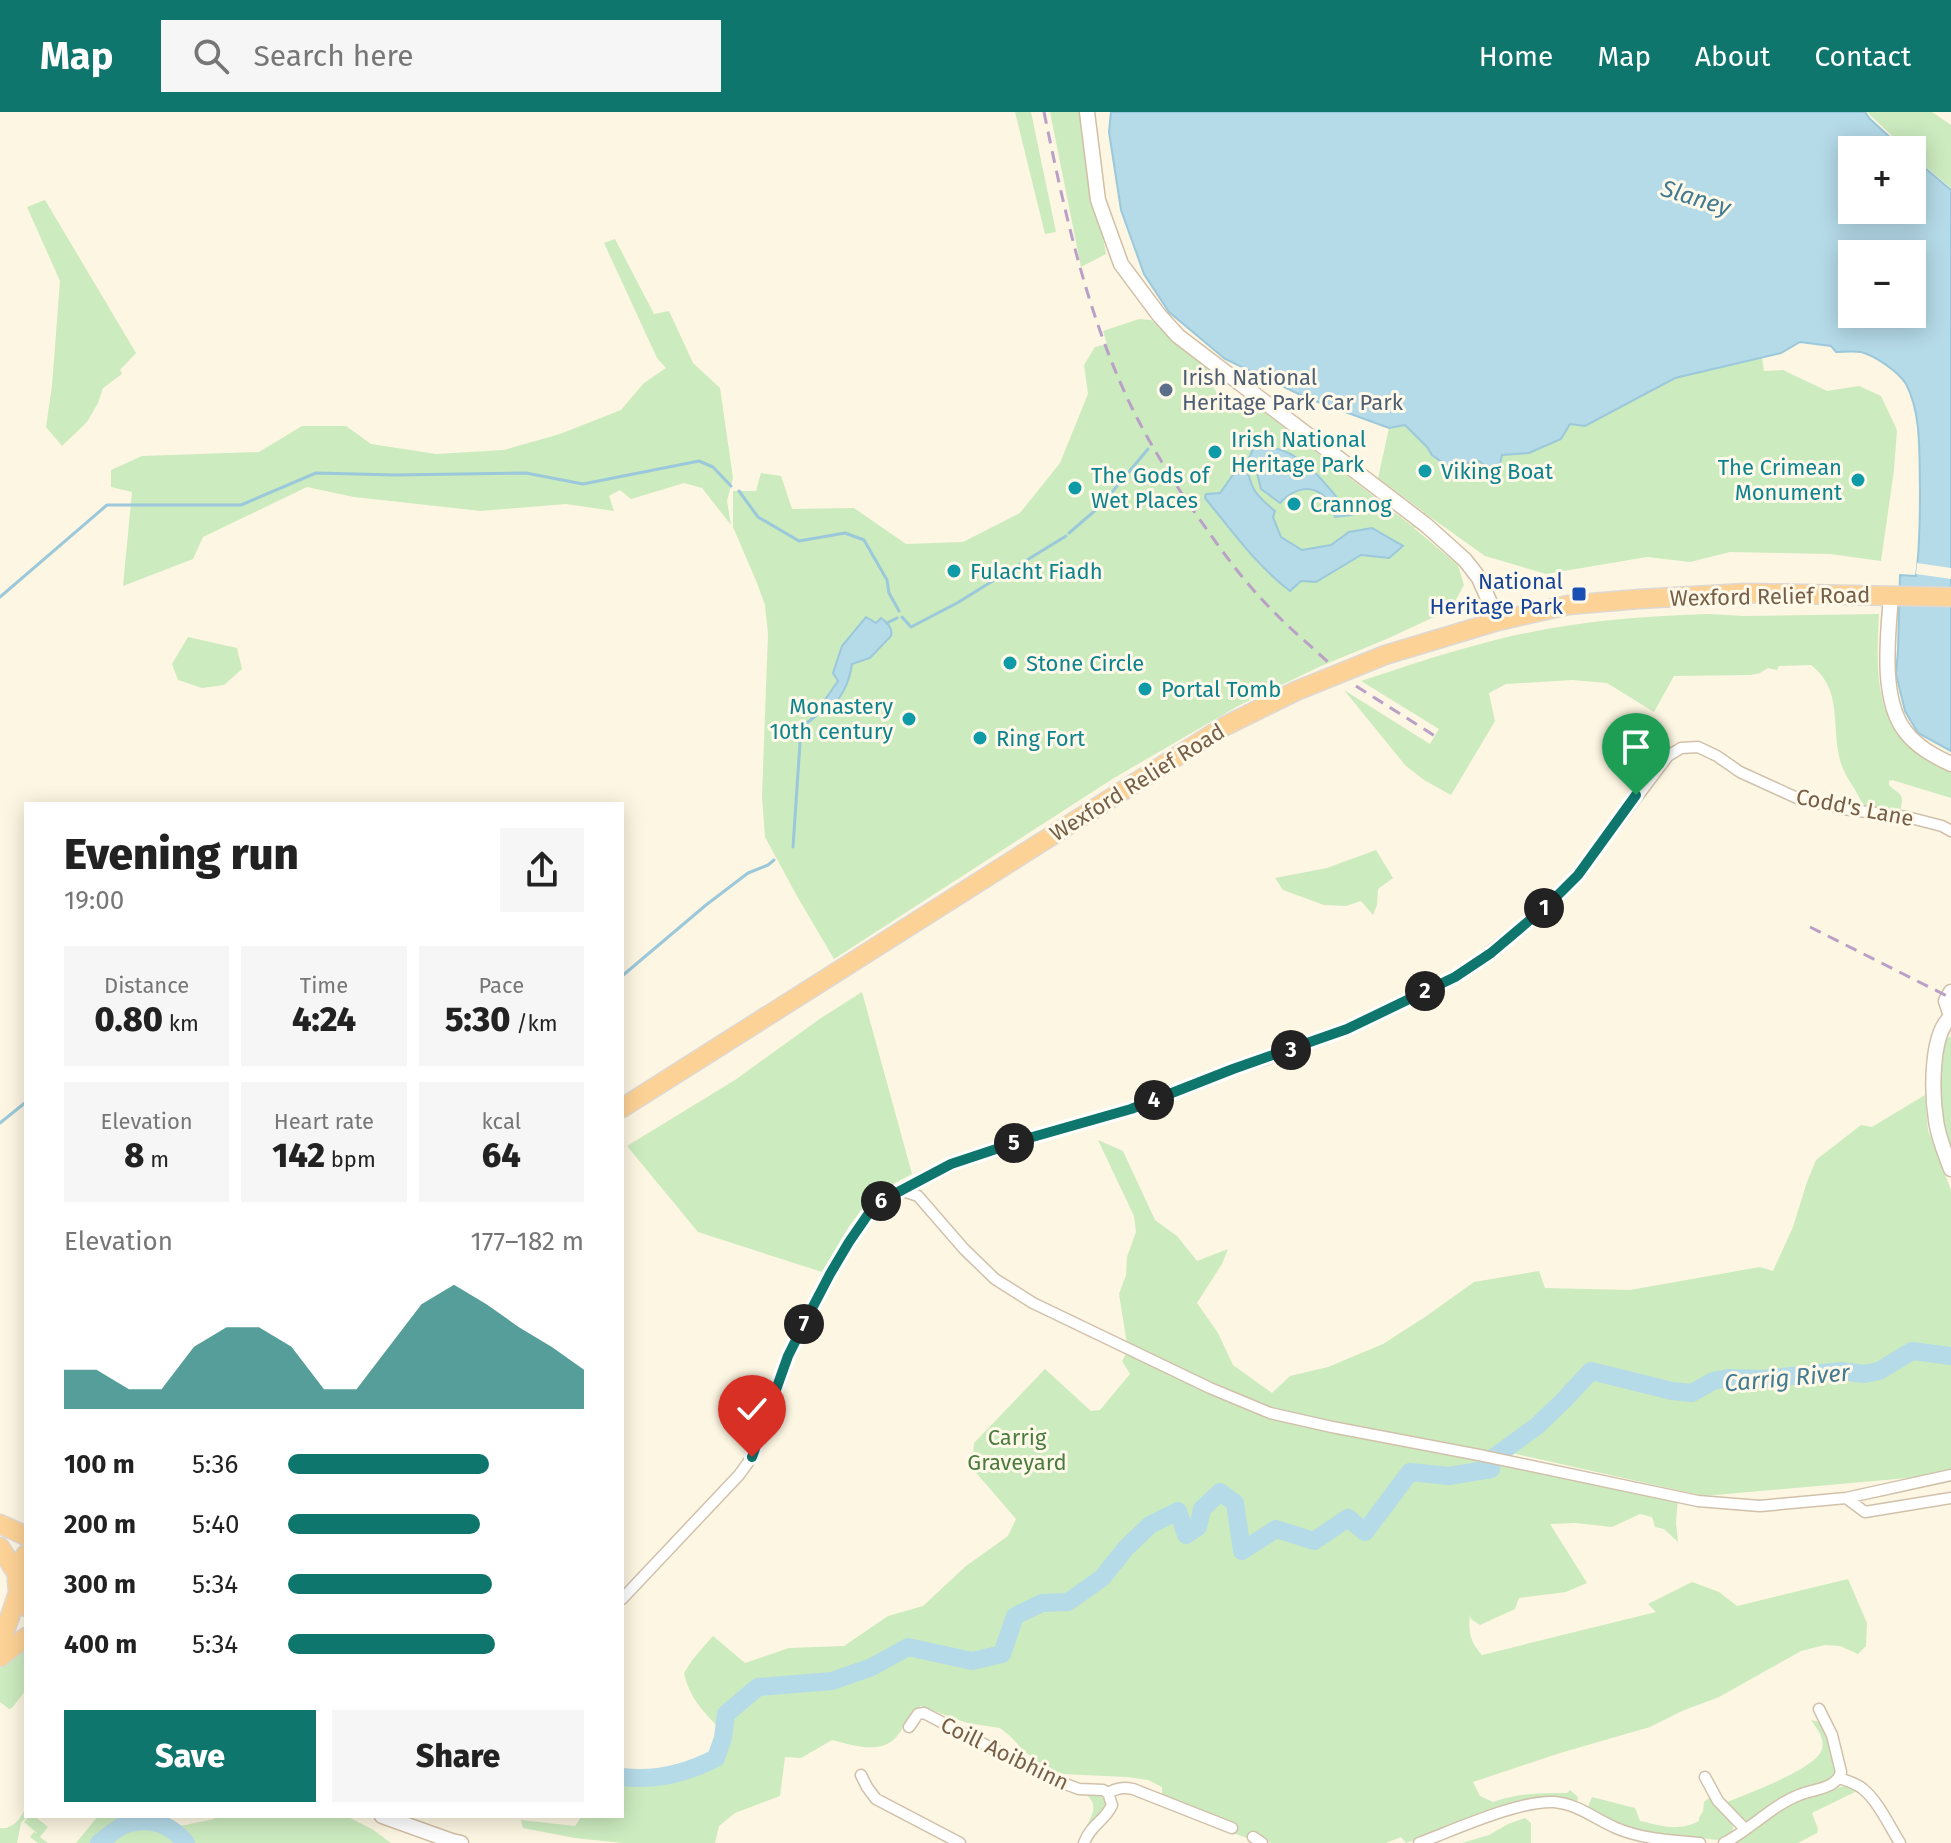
<!DOCTYPE html>
<meta charset="utf-8">
<style>
body{margin:0;font-family:"Fira Sans",sans-serif;background:#f6f6f6;color:#222;height:100vh;display:flex;flex-direction:column;font-size:30px;white-space:nowrap}
*{box-sizing:border-box;margin:0}
p{font-size:26px;color:#767676}
.icon{flex:none;width:44px;height:44px;fill:none;stroke:currentColor;stroke-width:2;stroke-linecap:round;stroke-linejoin:round}
.map{position:relative;flex:1;overflow:hidden}
.details{position:absolute;left:24px;top:690px;width:600px;height:1016px;display:flex;flex-direction:column;background:#fff;border-radius:0px;box-shadow:0 4px 20px #0003}
.details>*{flex:none}
.tools{position:absolute;left:1838px;top:24px;display:grid;gap:16px}
.tools a{display:grid;place-items:center;width:88px;height:88px;border-radius:0px;background:#fff;box-shadow:0 4px 20px #0003;font-size:40px}
.pin{position:absolute;display:grid;place-items:center;width:68px;height:68px;color:#fff;margin:-82px -34px;border-radius:50% 50% 50% 0;rotate:-45deg;box-shadow:0 0 8px #0007}
.pin .icon{rotate:45deg}
.km{position:absolute;width:40px;height:40px;margin:-20px;border-radius:50%;background:#222;color:#fff;font-size:22px;line-height:40px;text-align:center}
.round{display:grid;place-items:center;flex:none;width:84px;height:84px;border-radius:0px;background:#f6f6f6}
.overview{display:flex;align-items:center;justify-content:space-between;height:136px;padding:0 40px}
h1{font-size:44px;font-weight:800;line-height:60px}
.figures{display:grid;grid-template-columns:repeat(3,1fr);gap:12px;height:136px;padding:8px 40px}
.figures div{display:grid;align-content:center;border-radius:0px;background:#f6f6f6;text-align:center}
.figures b{font-size:34px;font-weight:800}
.figures small{font-size:22px;font-weight:400}
.figures p{font-size:22px}
.chart{height:224px;padding:16px 40px}
.chart p{display:flex;justify-content:space-between}
.chart svg{width:100%;height:144px;margin-top:8px;fill:#0f766e;opacity:.7}
.primary-button{display:flex;gap:16px;margin-top:auto;padding:16px 40px}
.primary-button a{flex:1;height:92px;border-radius:0px;background:#0f766e;color:#fff;font-size:32px;font-weight:800;line-height:92px;text-align:center}
.primary-button a+a{background:#f6f6f6;color:#222}
ul{padding:0 40px;list-style:none;font-size:26px}
li{display:grid;grid-template-columns:128px 96px 1fr;align-items:center;height:60px}
li i{height:20px;border-radius:10px;background:#0f766e}
header{display:flex;align-items:center;gap:48px;box-sizing:border-box;height:112px;padding:0 40px;background:#0f766e;color:#fff}
header strong{font-size:38px}
nav{display:flex;gap:44px;margin-inline-start:auto;font-size:28px}
.search{width:560px;height:72px;background:#f6f6f6;display:flex;align-items:center;gap:20px;box-sizing:border-box;padding:0 28px;border-radius:0px;color:#767676;font-size:30px}
.map>svg:first-child{display:block}
.green{fill:#ccebbf}
.water{fill:#b5dae8;stroke:#9bc8da;stroke-width:2;fill-rule:evenodd}
.pier{fill:#fdf6e2}
.lines{fill:none;stroke-linecap:round;stroke-linejoin:round}
.stream{stroke:#9bc8da;stroke-width:3}
.river{stroke:#b5dae8;stroke-width:18}
.minor-casing{stroke:#d1c1ab;stroke-width:13}
.tertiary-casing{stroke:#d1c1ab;stroke-width:17}
.secondary-casing{stroke:#d2bfa5;stroke-width:17}
.trunk-casing{stroke:#ded8d3;stroke-width:21}
.minor{stroke:#fff;stroke-width:10}
.tertiary{stroke:#fff;stroke-width:14}
.secondary{stroke:#fff;stroke-width:14}
.trunk{stroke:#fdd296;stroke-width:18}
.rail{stroke:#baa0c7;stroke-width:3;stroke-dasharray:12 8;stroke-linecap:butt}
.route-casing{stroke:#fff;stroke-width:16}
.route{stroke:#0f766e;stroke-width:10}
.service-dot{fill:#5c6f8a;stroke:#fff9e9;stroke-width:3}
.culture-dot{fill:#0f9aa8;stroke:#fff9e9;stroke-width:3}
.transit-dot{fill:#1a4fb4;stroke:#fff9e9;stroke-width:3}
.labels{text-anchor:middle;stroke-width:6;stroke-linejoin:round;paint-order:stroke}
.service-label{font-size:22px;fill:#4e5e75;stroke:#fff9e9;text-anchor:start}
.culture-label{font-size:22px;fill:#0d838f;stroke:#fff9e9;text-anchor:start}
.transit-label{font-size:22px;fill:#164399;stroke:#fff9e9;text-anchor:end}
.street-label{font-size:22px;fill:#765e47;stroke:#fff9e9}
.park-label{font-size:22px;fill:#497c3e;stroke:#fff9e9}
.water-label{font-size:24px;font-style:italic;fill:#427a92;stroke:#fff9e9}
</style>
<header>
<strong>Map</strong>
<div class="search"><svg class="icon" aria-label="search" viewBox="0 0 24 24"><circle cx="10" cy="10" r="6"/><path d="M15 15l6 6"/></svg>Search here</div>
<nav><a>Home</a><a>Map</a><a>About</a><a>Contact</a></nav>
</header>
<div class="map">
<svg width="1951" height="1731" viewBox="0 0 1951 1731">
<rect width="100%" height="100%" fill="#fdf6e2"/>
<path class="green" d="M1015 0H1031L1056 120 1045 122Z
M1050 0H1080L1106 142 1081 155Z
M1867 0H1932L1951 13V76L1912 43V38H1907Z
M45 88 136 241 120 258 122 262 103 276 98 291 87 310 62 334 46 315 52 274 60 169 27 95Z
M615 127 654 202 669 199 693 251 720 276 733 366 727 389 731 413 702 376 684 371 631 387 620 378 609 384 614 399 566 392 481 399 354 385 307 375 203 425 193 447 123 474 132 380 111 375V358L142 344 259 340 302 314H346L371 332 436 342 504 338 560 322 621 298 644 271 666 256 657 246 604 131Z
M1139 207 1151 208 1212 258C1211 263 1210 267 1212 272 1217 286 1234 295 1246 286L1412 414 1424 400 1378 366 1389 316 1405 313 1427 335 1433 343 1446 353 1456 369 1460 352 1479 349 1487 355 1489 370 1497 365 1502 343 1529 341 1570 312 1646 281 1675 266 1762 245 1764 259 1783 258 1827 279 1859 274 1881 284 1897 318 1894 358 1881 449 1830 442 1730 440 1690 450 1647 445 1546 462 1485 444 1426 402 1414 416 1458 453 1464 473 1451 497 1389 526 1321 554 1238 594 1114 666 834 847 797 784 765 725 762 684 768 522 765 493 757 471 733 415V379H756L761 361 781 364 792 397 854 396 906 432 963 430 1020 401 1060 351 1088 282 1084 253 1095 235 1107 232 1103 219Z
M1710 502 1743 504 1879 502C1875 575 1875 628 1951 661V686L1892 668 1889 669V673C1900 684 1905 680 1900 699L1863 694C1857 677 1844 665 1840 648 1831 613 1843 578 1811 553L1779 554 1777 558 1768 556 1760 561 1751 563 1674 564 1654 600 1607 571 1572 568 1506 572 1489 581 1495 609 1451 683 1424 668 1405 653 1344 578 1430 632 1439 617 1361 569C1398 557 1435 544 1473 534 1549 512 1630 504 1710 502Z
M188 525 237 536 242 557 224 573 202 576 178 568 172 552Z
M1376 738 1393 766 1378 777 1377 793 1373 803 1361 789 1346 794 1324 793 1283 778 1275 766 1327 756Z
M862 880 912 1062 874 1082 850 1113 822 1160 698 1120 627 1034 735 968 821 906Z
M1951 924V1043L1940 1006 1941 968 1945 927Z
M1925 983 1928 1018 1951 1078V1358L1919 1365 1704 1384 1512 1341 1527 1327 1549 1309 1593 1266 1650 1282 1697 1285 1723 1273 1722 1268C1711 1270 1702 1278 1692 1280 1676 1284 1610 1264 1591 1259L1537 1314 1494 1346 1678 1385 1676 1411 1678 1430 1664 1417 1655 1415 1652 1405 1640 1402 1612 1415 1575 1411 1550 1412 1587 1471 1566 1480 1519 1486 1515 1497 1480 1513 1471 1507 1470 1502C1468 1520 1470 1530 1482 1543L1656 1500 1648 1492 1692 1470 1719 1480 1737 1494 1848 1467 1867 1511 1866 1534 1858 1542 1840 1534 1825 1533 1801 1539 1719 1585 1682 1599 1650 1615 1560 1641 1473 1670 1480 1684 1493 1690C1518 1681 1541 1681 1567 1681L1570 1678 1578 1685 1577 1690 1552 1685 1532 1687 1458 1711 1406 1731 1401 1725 1386 1731H1271L1252 1719 1247 1726 1233 1721 1236 1713 1162 1682V1675L1148 1668 1127 1665 1062 1662 1045 1655 1024 1639 1010 1624 1000 1616 967 1611 921 1594C910 1601 906 1613 898 1623 882 1644 852 1633 832 1628L801 1646 785 1645 780 1684 735 1701 719 1714 715 1731H623L575 1726 523 1716 521 1708 575 1714 582 1704H622V1665C655 1668 686 1660 716 1646L723 1620C705 1601 690 1588 684 1561L693 1547 713 1524 745 1551 789 1536 844 1534 888 1504 923 1494 966 1454 1008 1424 1016 1407 972 1356 974 1331 1045 1257 1091 1299 1100 1298 1130 1262 1122 1249 1128 1238 1119 1182 1126 1163 1127 1145 1136 1120 1134 1104 1098 1028 1123 1039 1155 1108 1177 1124 1197 1149 1228 1137 1222 1152 1197 1191 1218 1221 1233 1253 1272 1281 1290 1264 1328 1255 1383 1232 1425 1205 1474 1170 1539 1159 1545 1176 1630 1178 1760 1155 1773 1159 1793 1115 1807 1070 1816 1048 1861 1013 1872 1015Z
M26 1536V1578L12 1596 9 1597 0 1590V1556Z
M1811 1608 1820 1610 1825 1615 1835 1658 1834 1664 1831 1668 1795 1679 1751 1707 1746 1709 1727 1690C1746 1682 1817 1657 1822 1637 1825 1626 1817 1617 1811 1608Z
M1844 1674 1859 1678 1812 1701 1818 1717 1817 1721 1798 1731H1736L1791 1692Z
M1095 1682 1101 1683 1105 1688V1695L1083 1720C1090 1707 1100 1695 1087 1683Z
M1592 1685 1635 1696 1640 1709C1664 1714 1677 1720 1699 1709V1706L1703 1699 1704 1690 1710 1685 1732 1708 1733 1717 1730 1722 1718 1728 1648 1720 1623 1713 1588 1695Z
M26 1695 27 1704 21 1711 17 1731H0V1716C13 1718 21 1706 26 1695Z
M29 1704H34L48 1715 40 1725 48 1731H38L30 1725 34 1720 38 1722 24 1710Z
M98 1704H118L121 1706 124 1704H161L180 1714 214 1707 212 1704H346L372 1717 391 1731H76Z
M1525 1706 1531 1711V1731H1462L1489 1723 1508 1712Z"/>
<path class="water" d="M1111 0H1865L1870 7 1904 38H1852V98H1912V45L1951 78V639L1918 621 1905 599 1896 562 1898 538 1900 463 1916 464C1920 435 1920 406 1920 377 1919 344 1922 302 1906 272 1899 260 1874 243 1861 240 1853 239 1843 240 1836 240L1831 234 1800 230 1781 241 1675 266 1585 314 1570 312 1561 327 1529 341 1502 343 1497 365 1489 371 1487 355 1479 349 1460 352 1461 368 1456 369 1446 353 1432 343 1427 335 1405 313 1389 316 1307 286 1225 247 1169 200 1144 162 1121 98 1109 20ZM1852 142H1912V202H1852Z
M1269 335C1306 340 1328 376 1351 403L1335 405C1333 400 1331 391 1327 387 1312 370 1293 377 1280 391L1261 377 1256 357 1250 351 1249 346 1253 337Z
M1240 353H1244C1250 362 1249 370 1255 379 1260 387 1268 393 1275 399L1273 405 1281 425 1302 438 1331 433 1349 420 1372 416 1403 434 1389 446 1361 443 1316 470 1301 469 1290 479C1255 452 1233 420 1205 386L1206 382 1220 381Z
M866 505 876 511 881 506C887 510 893 516 891 524L870 546 852 552C849 573 841 586 826 602L820 595 838 569 833 561 842 534Z"/>
<path class="pier" d="M1917 451 1951 456V467L1916 462Z"/>
<g class="lines">
<path class="stream" d="M739 379 758 405 799 429 845 421 864 428 887 468 889 481 899 499
M1107 386 1148 337
M1069 421 1105 390
M0 485 107 393H241L316 361 395 363 526 361 583 372 699 349 713 355 731 374
M902 505 911 515 957 491 1066 424
M887 511 897 506
M793 735 801 616 826 595
M622 864 706 793 748 761 768 753 774 748
M0 1011 26 990"/>
<path class="river" d="M622 1665C654 1669 687 1661 716 1646L723 1626 726 1602 758 1575 832 1569 872 1555 908 1535 972 1549 1002 1542 1015 1504 1042 1491 1068 1490 1102 1466 1126 1436 1150 1413 1178 1399 1186 1423 1198 1415 1202 1397 1220 1380 1235 1391 1242 1439 1276 1417 1314 1429 1348 1406 1365 1420 1410 1360 1449 1364 1491 1357 1493 1346 1537 1314 1564 1288 1591 1259 1672 1279 1692 1281 1713 1269 1728 1266 1762 1267 1842 1259 1864 1262 1879 1259 1912 1239 1951 1244
M99 1731C107 1725 117 1715 127 1712 151 1705 170 1712 186 1731"/>
<g class="minor-casing">
<path id="minor" d="M900 1078 918 1084 964 1137 995 1167 1033 1191 1210 1276 1270 1301 1332 1315 1479 1343 1698 1389 1760 1394 1846 1386 1951 1363
M1846 1386 1865 1400 1951 1386
M622 1487 739 1363 752 1345 788 1244 830 1162 869 1101 883 1088 951 1052 1029 1026 1131 997 1233 957 1267 947 1347 917 1466 859 1550 791 1578 763 1668 644 1681 636 1698 635 1717 644 1740 660 1797 686 1843 697 1907 705 1942 714 1951 719
M909 1615 918 1602 924 1601 1049 1666 1079 1677 1103 1678 1108 1681 1112 1693C1105 1709 1091 1712 1084 1731
M861 1663 867 1675 876 1687 960 1731
M1705 1665 1718 1689 1745 1717
M1839 1666C1848 1669 1856 1671 1863 1677 1878 1689 1890 1715 1900 1731
M1108 1681C1117 1676 1123 1675 1133 1677L1232 1716
M1253 1725 1262 1731
M1419 1731C1454 1718 1519 1688 1554 1690 1578 1692 1595 1707 1616 1716 1642 1727 1672 1729 1700 1731
M1724 1731C1750 1718 1771 1694 1799 1683 1813 1677 1837 1677 1841 1660L1832 1623 1819 1597"/>
</g>
<g class="tertiary-casing">
<path id="tertiary" d="M1951 905C1930 922 1932 983 1936 1008 1938 1025 1945 1041 1951 1057"/>
</g>
<g class="secondary-casing">
<path id="secondary" d="M1087 0 1098 88 1121 152 1159 203 1178 224 1426 413 1465 448 1479 466 1498 509
M1891 484C1888 523 1880 587 1905 619 1917 635 1934 644 1951 652
M1951 880 1946 889 1951 904
M382 1704 452 1729 461 1731"/>
</g>
<g class="trunk-casing">
<path id="trunk" d="M622 996 1225 614 1296 579 1385 543 1498 509 1568 493 1639 487 1746 481 1951 485
M0 1412 26 1424
M0 1435 17 1462
M26 1442C14 1459 14 1477 26 1495
M0 1528 5 1519 18 1481
M0 1545 26 1525"/>
</g>
<use href="#minor" class="minor"/>
<use href="#tertiary" class="tertiary"/>
<use href="#secondary" class="secondary"/>
<use href="#trunk" class="trunk"/>
<path class="rail" d="M1044 0C1065 102 1087 204 1133 298 1153 338 1177 376 1203 412 1224 442 1246 472 1272 498 1290 517 1311 534 1330 552
M1356 574 1435 624
M1810 815 1951 886"/>
</g>
<g class="lines">
<g class="route-casing">
<path id="route" d="M752 1345 788 1244 806 1208 830 1162 849 1130 869 1101 883 1088 951 1052 1029 1026 1131 997 1233 957 1347 917 1455 865 1491 841 1550 791 1578 763 1636 683"/>
</g>
<use href="#route" class="route"/>
</g>
<circle class="service-dot" cx="1166" cy="278" r="8"/>
<g class="culture-dot">
<circle cx="1215" cy="340" r="8"/>
<circle cx="1425" cy="359" r="8"/>
<circle cx="1858" cy="368" r="8"/>
<circle cx="1075" cy="376" r="8"/>
<circle cx="1294" cy="392" r="8"/>
<circle cx="954" cy="459" r="8"/>
<circle cx="1010" cy="551" r="8"/>
<circle cx="1145" cy="577" r="8"/>
<circle cx="909" cy="607" r="8"/>
<circle cx="980" cy="626" r="8"/>
</g>
<rect class="transit-dot" x="1571" y="474" width="16" height="16" rx="4"/>
<g class="labels">
<g class="service-label">
<text x="1182" y="273">Irish National<tspan x="1182" dy="25">Heritage Park Car Park</tspan></text>
</g>
<g class="culture-label">
<text x="1231" y="335">Irish National<tspan x="1231" dy="25">Heritage Park</tspan></text>
<text x="1842" y="363" text-anchor="end">The Crimean<tspan x="1842" dy="25">Monument</tspan></text>
<text x="1441" y="367">Viking Boat</text>
<text x="1091" y="371">The Gods of<tspan x="1091" dy="25">Wet Places</tspan></text>
<text x="1310" y="400">Crannog</text>
<text x="970" y="467">Fulacht Fiadh</text>
<text x="1026" y="559">Stone Circle</text>
<text x="1161" y="585">Portal Tomb</text>
<text x="893" y="602" text-anchor="end">Monastery<tspan x="893" dy="25">10th century</tspan></text>
<text x="996" y="634">Ring Fort</text>
</g>
<g class="transit-label">
<text x="1563" y="477">National<tspan x="1563" dy="25">Heritage Park</tspan></text>
</g>
<g class="street-label">
<text transform="translate(1770 484) rotate(-1)" y="8">Wexford Relief Road</text>
<text transform="translate(1137 670) rotate(-32)" y="8">Wexford Relief Road</text>
<text transform="translate(1855 695) rotate(11)" y="8">Codd's Lane</text>
<text transform="translate(1005 1641) rotate(26)" y="8">Coill Aoibhinn</text>
</g>
<g class="park-label">
<text x="1017" y="1333">Carrig<tspan x="1017" dy="25">Graveyard</tspan></text>
</g>
<g class="water-label">
<text transform="translate(1696 86) rotate(17)" y="8">Slaney</text>
<text transform="translate(1787 1266) rotate(-5)" y="8">Carrig River</text>
</g>
</g>
</svg>
<div class="tools">
<a>+</a>
<a>−</a>
</div>
<div class="pin" style="left:1636px;top:683px;background:#1e9e55"><svg class="icon" aria-label="arrive" viewBox="0 0 24 24"><path d="M6 21V4h12l-3 4 3 4H6"/></svg></div>
<div class="pin" style="left:752px;top:1345px;background:#d93025"><svg class="icon" aria-label="check" viewBox="0 0 24 24"><path d="M5 12l5 5 9-10"/></svg></div>
<b class="km" style="left:1544px;top:796px">1</b>
<b class="km" style="left:1425px;top:879px">2</b>
<b class="km" style="left:1291px;top:938px">3</b>
<b class="km" style="left:1154px;top:988px">4</b>
<b class="km" style="left:1014px;top:1031px">5</b>
<b class="km" style="left:881px;top:1089px">6</b>
<b class="km" style="left:804px;top:1212px">7</b>
<section class="details">
<div class="overview"><div><h1>Evening run</h1><p>19:00</p></div><a class="round"><svg class="icon" aria-label="share" viewBox="0 0 24 24"><path d="M12 15V3M7 8l5-5 5 5M5 13v7h14v-7"/></svg></a></div>
<div class="figures">
<div><p>Distance</p><b>0.80<small> km</small></b></div>
<div><p>Time</p><b>4:24</b></div>
<div><p>Pace</p><b>5:30<small> /km</small></b></div>
</div>
<div class="figures">
<div><p>Elevation</p><b>8<small> m</small></b></div>
<div><p>Heart rate</p><b>142<small> bpm</small></b></div>
<div><p>kcal</p><b>64</b></div>
</div>
<div class="chart"><p><span>Elevation</span>177–182 m</p>
<svg viewBox="0 0 160 44" preserveAspectRatio="none"><path d="M0 44V32L10 32L20 38L30 38L40 25L50 19L60 19L70 25L80 38L90 38L100 25L110 12L120 6L130 12L140 19L150 25L160 32V44z"/></svg>
</div>
<ul>
<li><b>100 m</b>5:36<i style="width:68%"></i></li>
<li><b>200 m</b>5:40<i style="width:65%"></i></li>
<li><b>300 m</b>5:34<i style="width:69%"></i></li>
<li><b>400 m</b>5:34<i style="width:70%"></i></li>
</ul>
<div class="primary-button"><a>Save</a><a>Share</a></div>
</section>
</div>
